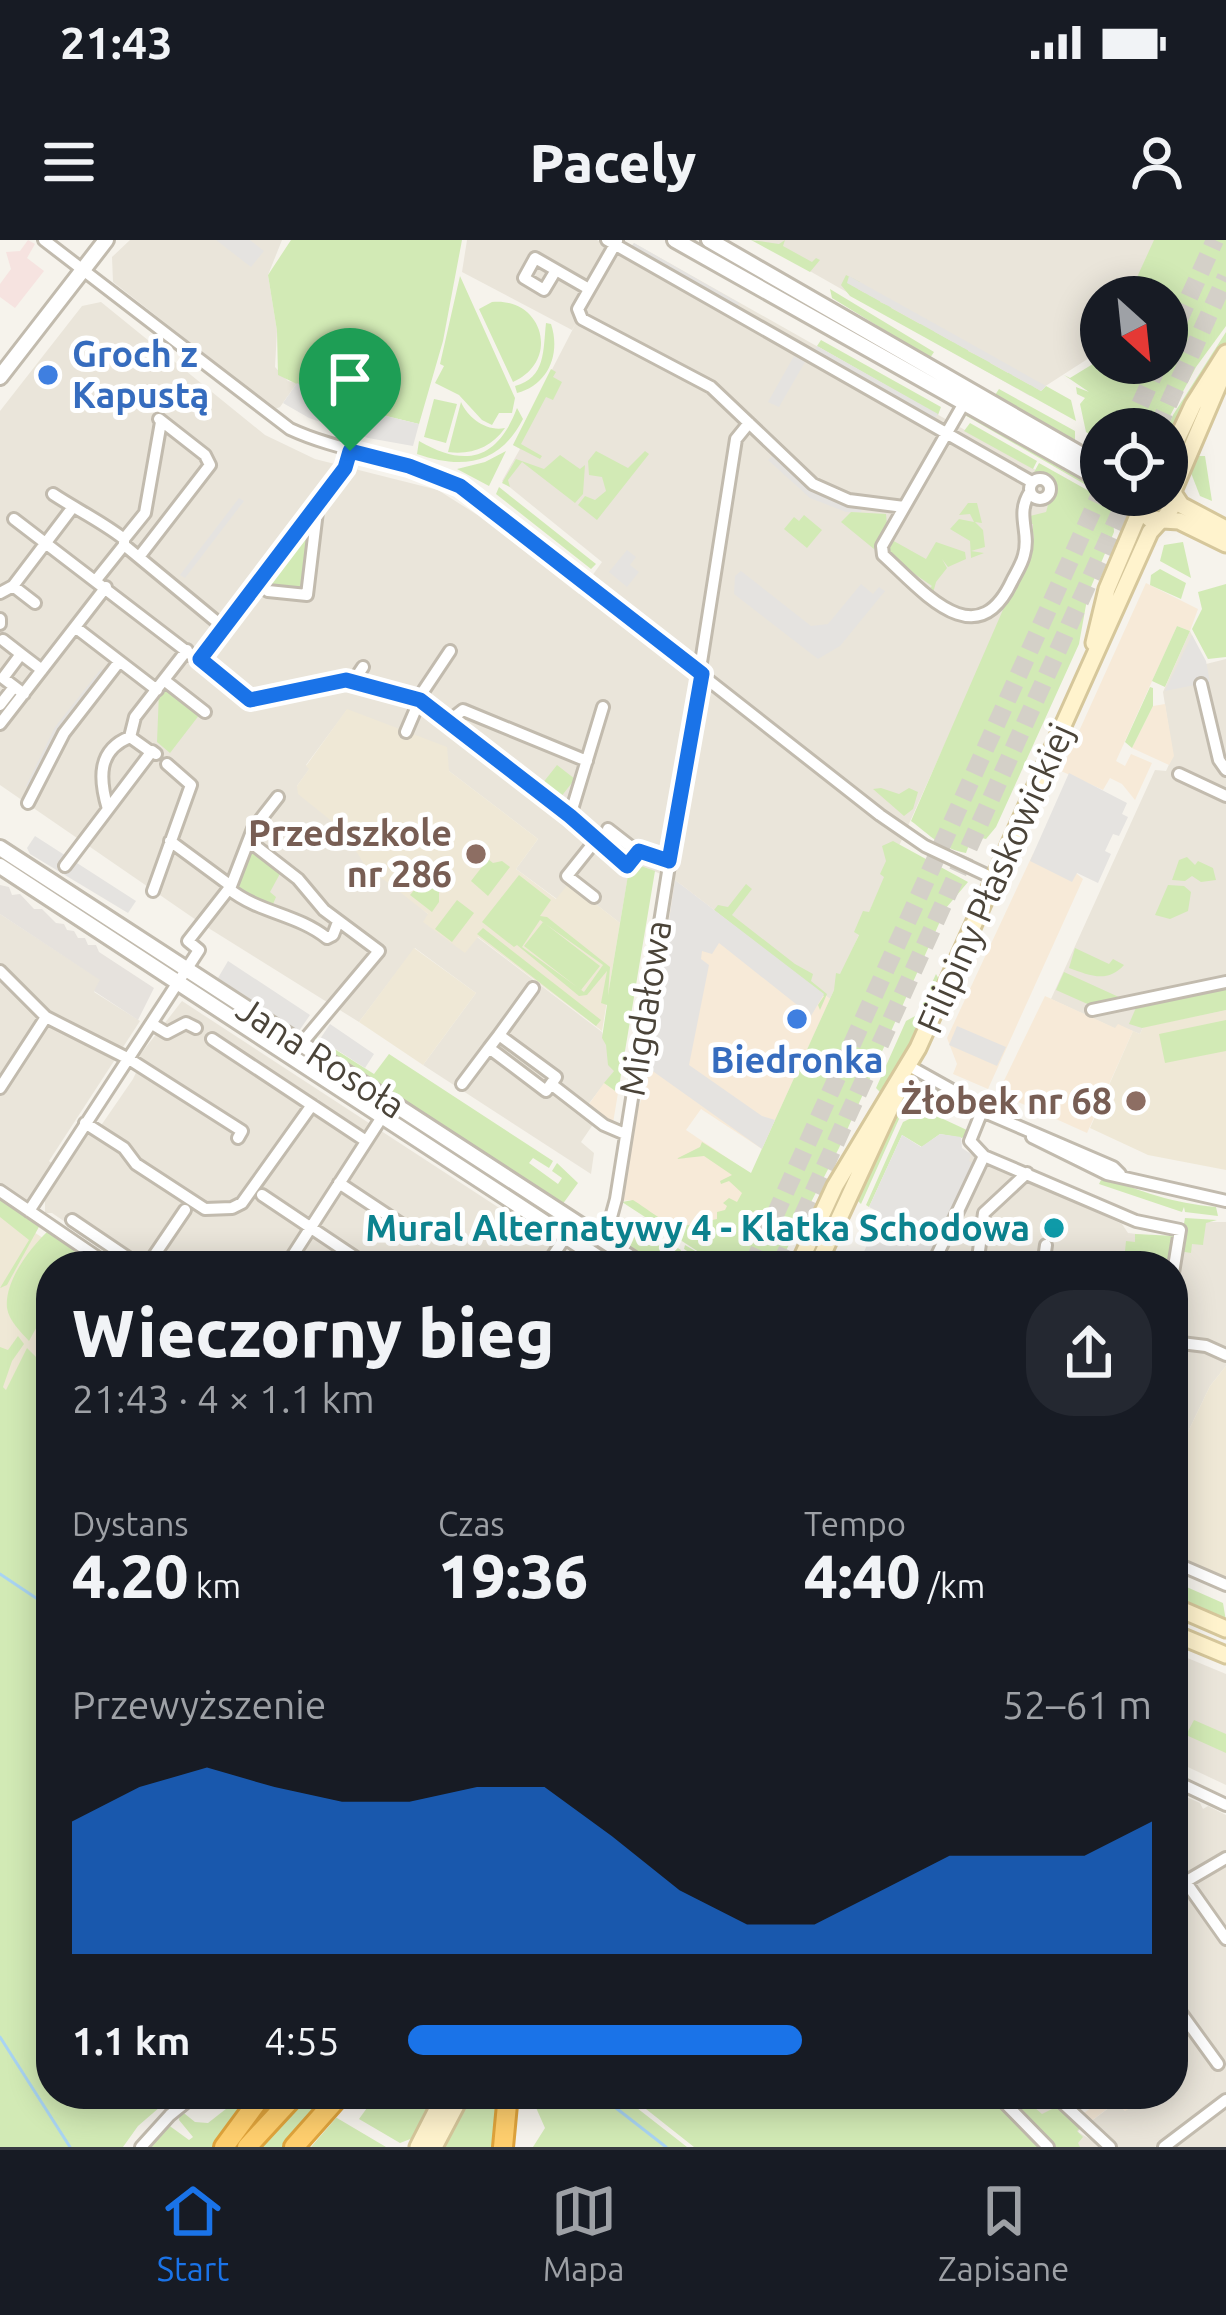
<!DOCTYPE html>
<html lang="pl">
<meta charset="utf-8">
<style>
body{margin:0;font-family:Ubuntu,sans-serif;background:#242831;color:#f1f3f6;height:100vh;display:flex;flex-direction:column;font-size:45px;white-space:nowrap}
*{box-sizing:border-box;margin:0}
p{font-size:39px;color:#9ea1a6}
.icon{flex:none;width:66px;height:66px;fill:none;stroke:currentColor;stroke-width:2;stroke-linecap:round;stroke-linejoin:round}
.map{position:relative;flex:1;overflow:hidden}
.details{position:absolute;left:36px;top:1011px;width:1152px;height:858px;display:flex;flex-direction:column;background:#171b24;border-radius:48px;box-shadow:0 6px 30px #0003}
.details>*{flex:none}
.needle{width:78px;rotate:153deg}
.tools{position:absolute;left:1080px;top:36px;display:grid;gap:24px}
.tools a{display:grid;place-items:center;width:108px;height:108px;border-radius:50%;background:#171b24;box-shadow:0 6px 30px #0003;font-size:60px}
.pin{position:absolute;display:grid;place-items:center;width:102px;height:102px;color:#fff;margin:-123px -51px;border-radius:50% 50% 50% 0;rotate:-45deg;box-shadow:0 0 12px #0007}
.pin .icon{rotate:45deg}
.round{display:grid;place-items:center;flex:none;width:126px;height:126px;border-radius:48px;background:#242831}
.head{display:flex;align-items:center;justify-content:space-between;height:204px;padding:0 36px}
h1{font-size:66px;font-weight:800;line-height:90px}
.metrics{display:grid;grid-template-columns:repeat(3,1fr);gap:18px;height:204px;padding:12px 36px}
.metrics div{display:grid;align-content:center}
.metrics b{font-size:60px;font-weight:800}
.metrics small{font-size:33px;font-weight:400}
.metrics p{font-size:33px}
.chart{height:336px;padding:24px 36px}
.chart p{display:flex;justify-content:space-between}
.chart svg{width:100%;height:216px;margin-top:12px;fill:#1a73e8;opacity:.7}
ul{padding:0 36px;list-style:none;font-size:39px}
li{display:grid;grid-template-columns:192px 144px 1fr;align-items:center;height:90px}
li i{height:30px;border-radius:15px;background:#1a73e8}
.status{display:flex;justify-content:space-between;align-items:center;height:84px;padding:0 60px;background:#171b24;direction:ltr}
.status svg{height:33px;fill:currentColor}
header{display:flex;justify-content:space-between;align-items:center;height:156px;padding:0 36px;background:#171b24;font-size:54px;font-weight:800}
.dock{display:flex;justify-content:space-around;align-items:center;height:168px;border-top:3px solid #363941;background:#171b24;font-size:33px;color:#9ea1a6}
.dock a{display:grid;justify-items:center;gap:6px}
.dock .current{color:#1a73e8}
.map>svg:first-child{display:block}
.residential{fill:#eae5da}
.commercial{fill:#f7ead8}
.industrial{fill:#e6e2dd}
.education{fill:#efe8d6}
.medical{fill:#f6e3e0}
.green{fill:#d2eab5;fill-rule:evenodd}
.parking{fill:#e5e3e0}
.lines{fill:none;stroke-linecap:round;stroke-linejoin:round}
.stream{stroke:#a9d4f2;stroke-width:3}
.motorway-tunnel{stroke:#d4d0c8;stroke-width:18;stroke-dasharray:18 9;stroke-linecap:butt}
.minor-casing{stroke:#c2bbae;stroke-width:16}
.tertiary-casing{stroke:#c2bbae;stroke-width:20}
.secondary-casing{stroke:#d6c79b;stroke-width:21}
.motorway-casing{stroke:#e0a43c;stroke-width:24}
.minor{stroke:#fff;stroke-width:10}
.tertiary{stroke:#fff;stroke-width:14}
.secondary{stroke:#fff3cd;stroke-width:15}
.motorway{stroke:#ffcf6e;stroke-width:18}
.route-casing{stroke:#fff;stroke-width:24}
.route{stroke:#1a73e8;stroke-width:15}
.shop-dot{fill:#3f7fe0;stroke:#fff;stroke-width:4.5}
.education-dot{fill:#8d6e63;stroke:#fff;stroke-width:4.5}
.culture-dot{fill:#0f9aa8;stroke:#fff;stroke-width:4.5}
.labels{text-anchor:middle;stroke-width:10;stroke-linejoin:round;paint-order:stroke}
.shop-label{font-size:36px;font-weight:bold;fill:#366cbe;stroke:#fff;text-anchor:start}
.education-label{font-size:36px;font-weight:bold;fill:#785e54;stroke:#fff;text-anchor:end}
.street-label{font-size:36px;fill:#4b4439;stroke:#fff}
.culture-label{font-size:36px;font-weight:bold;fill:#0d838f;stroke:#fff;text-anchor:end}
</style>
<div class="status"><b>21:43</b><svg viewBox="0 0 49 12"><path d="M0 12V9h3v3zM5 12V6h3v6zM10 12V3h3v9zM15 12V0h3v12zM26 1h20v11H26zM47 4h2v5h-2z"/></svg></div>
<header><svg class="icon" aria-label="menu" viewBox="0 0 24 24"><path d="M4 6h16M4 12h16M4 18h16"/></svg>Pacely<svg class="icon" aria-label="person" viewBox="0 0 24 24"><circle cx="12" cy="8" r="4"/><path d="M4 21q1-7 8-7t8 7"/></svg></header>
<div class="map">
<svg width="1226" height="1907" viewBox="0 0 1226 1907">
<rect width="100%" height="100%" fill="#f6f3ec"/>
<path class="residential" d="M130 0H282L268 35 277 91 275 127 288 141 297 143 280 167 275 169 113 42 112 17Z
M467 0H597L625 16 634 3 1057 242 1031 313 830 759 675 640 637 624 633 631 629 630 620 683 570 644 557 659 516 629 538 599 449 531 347 470 306 525 310 528 297 546 344 591 346 601 429 675 424 682 477 697 602 792 615 830 587 866 608 879 602 888 594 883 581 902 594 913 591 934 423 825 476 753 415 708 359 782 202 684 0 545V171L82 66 101 62 265 195 315 219 438 250 479 276 579 354 602 322 502 241 520 209 513 205 576 83 572 90 462 32Z
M755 0H1155L1129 57H1101L1100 111 1030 156Z
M1190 391 1206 424 1226 419V770L1143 787 1140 794 1118 785 1116 789 1051 759 1155 530 1166 531 1173 516 1163 452Z
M0 674 101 740 94 752 140 781 49 921 53 924 29 963 0 943Z
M182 761 550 1001 562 1014 565 1011 588 1026H130L52 973H45V960L89 892 100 887 133 839 141 822 139 816Z
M971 914 1122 984 1128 993 1171 998 1172 994 1203 1004 1205 982H1226V1126L1210 1146 1173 1223V1026H920Z
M1173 1412 1226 1434V1545L1173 1520Z
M1173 1551 1200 1563 1203 1569 1208 1566 1226 1575V1855L1155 1907H1115L1090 1882 1117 1862 1125 1871 1146 1855 1173 1854Z
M1000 1854H1048L1081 1887 1078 1892 1103 1907H1056Z
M1226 1866V1907H1173L1194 1890Z"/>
<path class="commercial" d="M1146 343 1198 369 1190 391 1177 386 1116 521 1125 526 1131 514 1152 523 1135 560 1122 544 1110 538 1103 550 1061 531Z
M1165 464 1174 516 1169 525 1132 508 1153 466Z
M1033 614 1076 633 1083 639 988 849 953 834 957 824 947 798Z
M675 640 830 759 762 909 701 869 686 890 751 934 732 977 678 991 630 960 622 961 628 900 635 863 640 864 643 849Z
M1045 756 1115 788 1118 784 1133 791 1087 893 998 853Z
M604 843 618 853 613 883 587 867Z
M1109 1854H1152L1125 1871 1116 1862 1090 1882 1084 1873Z"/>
<path class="industrial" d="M0 645 9 647 12 655 20 654 34 669H42L56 683 64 684 67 690 74 691 78 698H85L88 705H96L99 712 154 748 138 780 94 751 100 740 0 674Z"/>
<path class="education" d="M347 469 447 507 449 531 538 599 516 629 556 659 569 643 620 683 602 791 478 697 465 713 423 682 428 674 364 624 344 591 298 554 297 546 309 529 306 526Z
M414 708 476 753 423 825 359 782Z
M1226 770V930L1148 915 1090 888 1133 791 1140 794 1143 787Z
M0 970 86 1026H51V1199L0 1144Z
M1226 1126V1338L1173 1315V1223L1210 1146Z"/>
<path class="medical" d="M28 0 35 4 27 18 44 31 15 68 0 57V44L11 29 6 12 20 11Z"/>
<path class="green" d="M291 0H462L443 101 419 184 341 165 278 135 277 91 268 35Z
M751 0 779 4 785 0 783 6 812 22 816 18 820 20 810 32Z
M1154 0H1226V86L1196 127 1163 189H1101V202L1086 192 1080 164 1085 158 1077 154 1076 147 1089 152 1064 135 1070 138 1101 119V123H1167V57H1128Z
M846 35 860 42 858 49 865 53 871 49 869 55 877 59 882 55 880 62 887 65 892 60 891 68 920 84 926 79 935 92 953 102 958 97 957 104 964 108 969 103 968 111 986 120 991 116 990 123 1008 133 1013 128 1012 135 1030 145 1035 140 1034 147 1041 151 1046 146 1071 160 1076 181 850 56 841 45Z
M460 36 515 158 512 173H499L492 185 482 180 459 155 435 143 444 126 440 124Z
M830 49 934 112 930 118 832 58Z
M492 62C543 57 561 121 513 142L479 69Z
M546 83 551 84C561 114 548 145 517 153L515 146C546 138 543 110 546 83Z
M1226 92V107L1167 208V189L1173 175Z
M821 100 941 167 938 175 817 106Z
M551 129 556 132 553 137 562 142 553 160 546 157 521 204 542 216 540 219 513 205Z
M999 149 1075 191V202L995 155Z
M434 159 457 164 446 203 424 197Z
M461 162C468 178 487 192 505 188 491 208 471 215 448 212Z
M517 168 523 179C500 224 463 230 417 214L419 201C467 229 498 218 517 168Z
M963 174H971L1087 239 1086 245Z
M970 183 1037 221 1033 229 964 191Z
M506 211 489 246 457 229 485 222Z
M596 211 628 228 645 211 649 214 597 280 578 265 585 256 595 260 606 251 602 237 589 235 588 221Z
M560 215 580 229 585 225 583 254 575 263 522 222 508 240 510 247 502 243 516 219 544 229Z
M1199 216H1205L1212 261 1200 256 1191 233Z
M427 222 494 258 590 334 577 328 489 259 426 225Z
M1039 223 1105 260 1113 273 1114 292 1088 354 1079 404 996 587 986 599 972 596 966 613C940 608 930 595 911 581L1029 310V302L1034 298 1033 292 1027 293 1033 289V284H1026V277L1046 272 1053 247 1045 236H1032Z
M499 247 596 324 591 329 496 254Z
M968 263H977L982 283 975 282 983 290 985 307 971 311 984 313 971 318 970 301 950 289 959 279 974 282 970 274 959 275Z
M318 267 305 348H267L262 339Z
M851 272 886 274 887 285 874 309 841 282Z
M804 275 822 290 807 308 784 289 794 277 799 281Z
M892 300 926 319 936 302 965 312 966 319 948 327 942 319 947 328 936 342 933 353 928 350 932 346 887 315 886 309Z
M1183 302 1191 338 1160 321 1164 305Z
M1160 329 1186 343 1181 359 1150 345 1151 335Z
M1226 344V417L1208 419 1192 389 1202 369 1198 352Z
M1177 386 1190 391 1165 447 1152 441Z
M163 447 200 474 170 513 157 502 159 452Z
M1150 447 1153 448V466L1132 508 1125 502Z
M557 525 575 539 560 558 542 544Z
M881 548 899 554 909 548 918 552 913 569 904 576 873 549Z
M893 601 968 642 946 668 839 908 778 1026H710L684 1009 685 1005 711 1020 622 962 633 960C679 990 666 990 717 979V972L725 970 727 966 723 963 729 958 737 962 742 953 729 941 721 944 720 941 732 935 704 916 676 919 700 907 702 902 751 933 834 750 836 733 840 734 859 695 854 692 863 671 869 672 884 637 880 634 886 621 882 606Z
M253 609 282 630 270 652 276 657 271 669 238 652 236 647 248 611Z
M1187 617 1195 625 1198 621 1213 628 1216 640 1201 642 1192 636 1185 641 1172 640 1179 620Z
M488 619 493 623 502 621 510 627 488 656 471 641Z
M633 623 655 631 618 853 604 843 614 831 608 825 606 805 602 798 607 765 601 763 607 731 587 755 579 756 517 705 514 707 482 682 519 635 551 660 540 676 547 677 610 727 608 755 629 629 633 631 636 627ZM540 680 603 725 584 752 522 707Z
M423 640 439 651V662L432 672 410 655Z
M746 644 752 649 732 675 795 724 813 734 811 741 827 754 820 770 818 765 824 756 714 670 718 665 728 667Z
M1168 645 1184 646 1191 652 1188 671 1170 679 1155 675Z
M457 660 474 673 452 702 435 689Z
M543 682 600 726 581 750 524 706Z
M483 688 601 780 596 786 477 694Z
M1075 708 1109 724 1113 719 1124 725C1107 744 1089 735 1069 728Z
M1064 732 1121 758 1133 756 1092 766 1056 750Z
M936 734 941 743 883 855 876 848 906 781 917 775Z
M1226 745V770L1142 788 1129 784 1138 763Z
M1226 780V811L1165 823 1159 794Z
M314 796 374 834 389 814 553 921 549 928 533 918 529 923 558 944 562 938 552 931 557 923 578 943 562 965 312 803Z
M926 871 969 891 962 898 940 894 922 907 902 895 869 967 866 965 903 882Z
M895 872 899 879 861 964 855 958Z
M1103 936C1141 952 1173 963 1216 967L1218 976 1185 972 1184 967 1182 972 1099 944Z
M0 958 40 985 7 1045 0 1048 29 1000 0 977Z
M1185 978 1217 980 1206 983 1203 1005 1192 1004 1191 1013 1179 1011Z
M637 988 646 989 681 1010 677 1026 644 1020 609 997 611 990 623 994Z
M48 991 99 1026H51V1069L46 1070 29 1101C21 1092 9 1081 7 1068 4 1041 31 1007 48 991Z
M1135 994 1176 996 1171 1026H1142L1125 1011 1126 1001 1135 1002Z
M18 1096 24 1104 12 1121 3 1147 6 1150 27 1108 51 1132V1854H175L138 1886 123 1907H0V1107L8 1110Z
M1173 1341 1223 1363 1226 1381 1173 1361Z
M1194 1480 1226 1494V1513L1186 1495Z
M245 1854H253L212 1907H146L167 1884 189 1900 193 1897 179 1880 180 1870 195 1882 208 1883Z
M307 1854H331L284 1907H260Z
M377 1854H437L413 1898 400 1903 359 1879Z
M468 1854H500L494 1907H440Z
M530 1854H619L687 1907H533L545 1888Z
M627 1854H989L1042 1907H694Z
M1000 1854H1019L1042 1874 1058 1866 1049 1857 1082 1886 1077 1891 1083 1897 1078 1903 1080 1907H1056Z
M336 1878H337L386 1907H311Z"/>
<path class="parking" d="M216 0H250L264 11 251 27Z
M634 3 739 63 737 68 630 8Z
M849 36 948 91 1046 146 1041 151 847 43Z
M817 106 938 174 934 180 814 112Z
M794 116 805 122 779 167 768 162Z
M297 143 341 165 419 184 413 206 368 198 309 178 283 163Z
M778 211 813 244 862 262 861 272H846L810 258 768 220Z
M239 258 244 261 185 338 180 335Z
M627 310 636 317 630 325 639 332 627 347 609 332Z
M741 331 811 386 828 384 861 344 873 354 879 347 885 351 840 406 818 419 734 354 735 336Z
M1192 395 1206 421 1210 442 1165 451Z
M101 429 105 432 32 549 26 546 55 487Z
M1069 533 1127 563 1122 574 1128 577 1119 596 1113 594 1105 611 1111 614 1098 643 1077 633 1072 642 1030 621Z
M35 596 136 661 128 673 30 614 27 608Z
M675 640 824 754 811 776 719 703 712 714 702 711 701 719 709 725 689 825 762 876 775 880 762 909 647 827Z
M228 721 310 775 299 791 218 738Z
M330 784 374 814 365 828 320 799Z
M957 786 1006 807 997 826 949 805Z
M940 894 961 897 962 908 971 914 969 921 975 924 928 1026H877L867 1022 869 1017 863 1014 881 973 869 967 902 895 921 907Z"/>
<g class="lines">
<path class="stream" d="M0 1334 36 1358
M0 1797 70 1907
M598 1854 666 1907"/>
<path class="motorway-tunnel" d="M1167 106 1215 0
M1129 189 1159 123
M1157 189 1226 37
M752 1026 1101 252
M780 1026 1128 255"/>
<g class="minor-casing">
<path id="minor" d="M44 0 290 189C346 215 412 217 466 250L880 575 925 606 995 639
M607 0 1032 242
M617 1 578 69 582 79 711 147 813 244 849 260 904 267
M556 30 544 50 524 38 535 18 589 49
M964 163 882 306 883 315C922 350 976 418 1012 341 1016 333 1022 324 1024 315 1031 292 1015 275 1030 252
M1030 249a10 10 0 1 1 20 0a10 10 0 1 1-20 0Z
M53 254C77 270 101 281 124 299V305L222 386
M14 279 250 460 346 440 420 460 570 576 627 626 639 612
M124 299 145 273 161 182
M139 317 210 225 205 215 159 179
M96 340 124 305
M256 342 268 351 307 355 318 263
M13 346 35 363
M0 353 13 346 73 267
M0 379V384
M75 387 157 450
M3 400 21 414
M200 419 341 233 350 211
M359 433 363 427
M164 440 205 472
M1201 444 1219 520 1226 530
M24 454 3 438 21 414 42 430
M0 465 14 447
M449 481 463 470 587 521
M0 484 106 347
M406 492 424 450 450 411
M130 497 135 477 187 410
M1179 534 1226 556
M28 563 64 493 119 422
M108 569C99 539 97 510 130 497L151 512
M570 576 603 467
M608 589 635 610 669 621
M170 601 231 646
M249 601 298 639 324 670 379 711 301 804
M65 626 152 511 156 514
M229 649C259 673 297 674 327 698L333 695 338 682
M153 651 191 545 167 524
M594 657 567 636 595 601
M0 731 46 777 129 819 242 891 238 898
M1092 770 1226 742
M152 784 167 793 186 783 196 788
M499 795 533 748
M212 799 366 901
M909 826 970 860 982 871 1113 927 1120 934
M462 844 489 808
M551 844 546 851 489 808 499 795 556 837 551 844 604 885 625 894
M899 844 965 869 979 871
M0 848 46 777
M982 871 970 901 984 916 1136 981 1180 990 1173 1033
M85 883 124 908 136 924 205 969 232 968 242 963 312 865
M1032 897 1107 934 1226 961
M339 943 422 998
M0 951 110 1026
M262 955 368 1026
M29 971 199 710 188 701 231 646 253 589 278 557
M72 980 140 1026
M598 998 610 981 616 959C655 705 698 453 736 199L749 183
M147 1026 185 970
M286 1026 382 877
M546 1026 566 996
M932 1026 984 916
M977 1026 984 973 1027 933
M1043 1026 1046 1005
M1173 1102 1206 1106 1226 1115
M1173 1322 1226 1345
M1173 1540 1226 1565
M1185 1641 1226 1699
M1173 1649 1226 1618
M1173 1762 1218 1824
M996 1854 1048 1907
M1053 1854 1110 1907
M141 1907 170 1875 196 1854
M1164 1907 1226 1860"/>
</g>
<g class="tertiary-casing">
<path id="tertiary" d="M675 0 1101 240
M709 0 1101 226
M0 137 106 0
M0 608 643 1026
M0 626 611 1026"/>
</g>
<g class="secondary-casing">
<path id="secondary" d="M1167 221 1193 165 1226 113
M1169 247 1181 265 1226 289
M1173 251 1226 127
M1142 255 1139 270 1150 279 1163 280 1172 267 1174 253
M1163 280 1179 281 1226 304
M1094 403 1107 349 1140 271
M798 1026 835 946 918 808 1150 292 1161 280
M817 1026 897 853
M1173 1366 1226 1389
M1173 1393 1226 1415
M418 1907 445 1854
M434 1907 462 1854"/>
</g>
<g class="motorway-casing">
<path id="motorway" d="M224 1907 263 1854
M247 1907 296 1854
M294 1907 341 1854
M503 1907 508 1854"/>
</g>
<use href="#minor" class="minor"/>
<use href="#tertiary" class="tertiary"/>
<use href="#secondary" class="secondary"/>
<use href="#motorway" class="motorway"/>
</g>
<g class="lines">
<g class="route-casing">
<path id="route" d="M350 211 409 226 460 246 702 434 669 621 639 611 627 626 570 576 420 460 346 440 250 460 200 419 345 228Z"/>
</g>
<use href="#route" class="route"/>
</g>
<g class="shop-dot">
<circle cx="48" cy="135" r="12"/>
<circle cx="797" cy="779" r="12"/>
</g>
<g class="education-dot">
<circle cx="476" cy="614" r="12"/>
<circle cx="1136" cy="861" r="12"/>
</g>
<circle class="culture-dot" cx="1054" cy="988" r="12"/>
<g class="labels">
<g class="shop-label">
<text x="72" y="127">Groch z<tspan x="72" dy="41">Kapustą</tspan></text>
<text x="797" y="833" text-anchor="middle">Biedronka</text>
</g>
<g class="education-label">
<text x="452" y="606">Przedszkole<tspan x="452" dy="41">nr 286</tspan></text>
<text x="1112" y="874">Żłobek nr 68</text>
</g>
<g class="street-label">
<text transform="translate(995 638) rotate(-66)" y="13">Filipiny Płaskowickiej</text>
<text transform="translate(645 768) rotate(-81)" y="13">Migdałowa</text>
<text transform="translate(321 817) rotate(33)" y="13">Jana Rosoła</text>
</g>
<g class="culture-label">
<text x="1030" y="1001">Mural Alternatywy 4 - Klatka Schodowa</text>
</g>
</g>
</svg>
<div class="tools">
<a><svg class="needle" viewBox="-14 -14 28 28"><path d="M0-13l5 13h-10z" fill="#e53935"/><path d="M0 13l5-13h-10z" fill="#9ea1a6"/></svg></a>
<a><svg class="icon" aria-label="locate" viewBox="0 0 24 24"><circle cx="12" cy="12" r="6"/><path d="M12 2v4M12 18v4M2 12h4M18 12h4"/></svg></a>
</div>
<div class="pin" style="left:350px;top:211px;background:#1e9e55"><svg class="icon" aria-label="arrive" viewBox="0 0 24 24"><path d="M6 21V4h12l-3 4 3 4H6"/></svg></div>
<section class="details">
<div class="head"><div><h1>Wieczorny bieg</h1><p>21:43 · 4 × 1.1 km</p></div><a class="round"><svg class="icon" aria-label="share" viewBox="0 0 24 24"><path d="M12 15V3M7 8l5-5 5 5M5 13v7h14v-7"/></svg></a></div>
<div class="metrics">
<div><p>Dystans</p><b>4.20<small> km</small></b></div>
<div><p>Czas</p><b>19:36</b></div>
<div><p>Tempo</p><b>4:40<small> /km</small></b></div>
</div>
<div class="chart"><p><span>Przewyższenie</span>52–61 m</p>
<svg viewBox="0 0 160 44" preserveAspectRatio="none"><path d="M0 44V17L10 10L20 6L30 10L40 13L50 13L60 10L70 10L80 20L90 31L100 38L110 38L120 31L130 24L140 24L150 24L160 17V44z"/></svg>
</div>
<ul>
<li><b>1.1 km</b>4:55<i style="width:53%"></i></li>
</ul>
</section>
</div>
<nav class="dock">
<a class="current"><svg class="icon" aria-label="home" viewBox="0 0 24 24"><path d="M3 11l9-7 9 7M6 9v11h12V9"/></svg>Start</a>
<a><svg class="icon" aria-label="map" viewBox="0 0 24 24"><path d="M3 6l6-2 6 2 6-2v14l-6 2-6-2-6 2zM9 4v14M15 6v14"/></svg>Mapa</a>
<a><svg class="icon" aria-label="saved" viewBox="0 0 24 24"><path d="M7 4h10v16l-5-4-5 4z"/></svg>Zapisane</a>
</nav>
